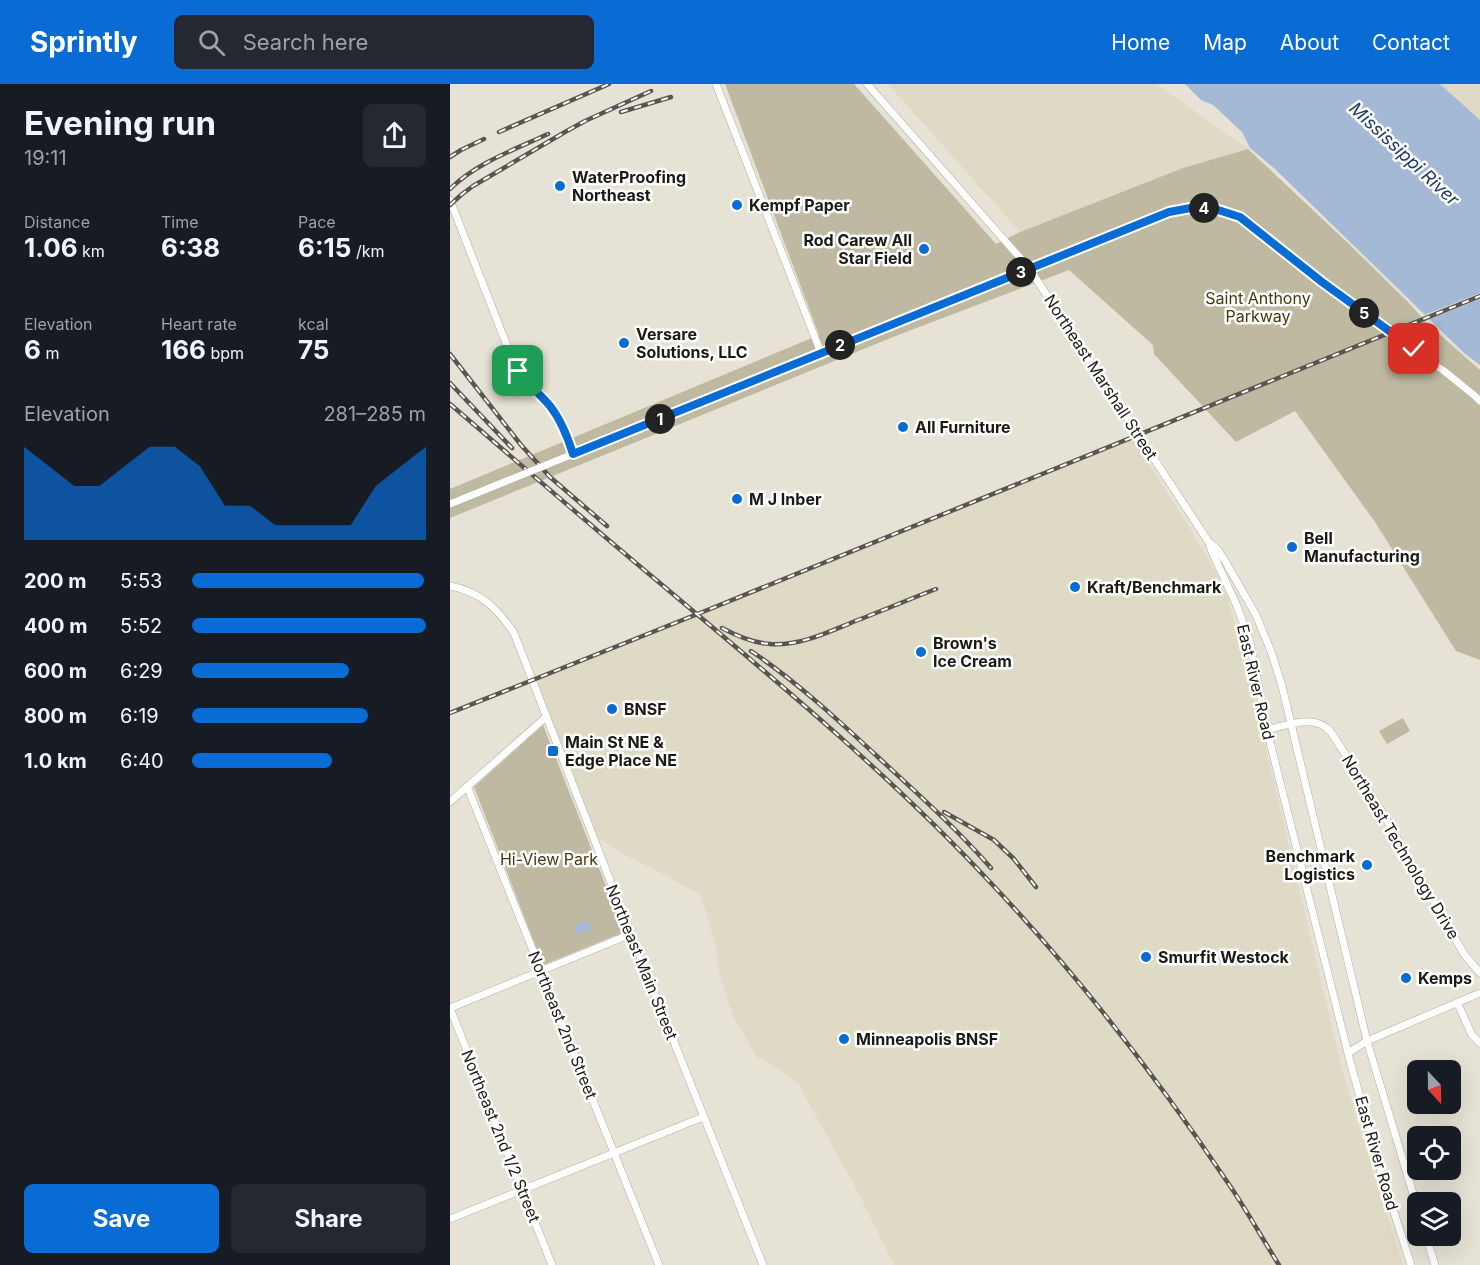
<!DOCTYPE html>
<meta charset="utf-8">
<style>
body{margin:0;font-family:Inter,sans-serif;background:#242831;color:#f1f3f6;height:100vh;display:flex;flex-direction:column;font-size:22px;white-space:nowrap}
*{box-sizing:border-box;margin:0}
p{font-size:20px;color:#9ea1a6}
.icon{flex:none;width:33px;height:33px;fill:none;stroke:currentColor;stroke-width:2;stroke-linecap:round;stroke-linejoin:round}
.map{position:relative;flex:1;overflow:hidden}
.sheet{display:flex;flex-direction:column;background:#171b24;width:450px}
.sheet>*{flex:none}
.needle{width:39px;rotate:158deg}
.buttons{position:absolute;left:957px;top:976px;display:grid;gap:12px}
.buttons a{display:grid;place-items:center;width:54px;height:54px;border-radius:9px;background:#171b24;box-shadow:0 6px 24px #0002;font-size:30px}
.pin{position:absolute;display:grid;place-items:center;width:51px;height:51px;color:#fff;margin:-26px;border-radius:12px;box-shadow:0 3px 9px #0006}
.km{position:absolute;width:30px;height:30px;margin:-15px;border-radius:50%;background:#222;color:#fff;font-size:16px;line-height:30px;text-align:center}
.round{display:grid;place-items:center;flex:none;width:63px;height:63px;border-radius:9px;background:#242831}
.overview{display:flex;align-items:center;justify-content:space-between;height:102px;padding:0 24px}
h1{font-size:33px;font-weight:700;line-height:45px}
.stats{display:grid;grid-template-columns:repeat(3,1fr);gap:9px;height:102px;padding:6px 24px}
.stats div{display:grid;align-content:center}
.stats b{font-size:26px;font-weight:700}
.stats small{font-size:16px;font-weight:400}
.stats p{font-size:16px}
.chart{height:168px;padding:12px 24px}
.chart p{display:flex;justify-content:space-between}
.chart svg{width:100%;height:108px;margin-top:6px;fill:#096bd4;opacity:.7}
.action{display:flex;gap:12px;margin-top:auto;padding:12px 24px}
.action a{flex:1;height:69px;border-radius:9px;background:#096bd4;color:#fff;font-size:24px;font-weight:700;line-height:69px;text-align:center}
.action a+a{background:#242831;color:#f1f3f6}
ul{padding:0 24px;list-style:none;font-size:20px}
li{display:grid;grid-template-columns:96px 72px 1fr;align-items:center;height:45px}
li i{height:15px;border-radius:8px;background:#096bd4}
header{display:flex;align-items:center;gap:36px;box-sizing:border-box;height:84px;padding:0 30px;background:#096bd4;color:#fff}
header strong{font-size:28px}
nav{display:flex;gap:33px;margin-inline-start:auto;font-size:21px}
.search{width:420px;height:54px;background:#242831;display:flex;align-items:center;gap:15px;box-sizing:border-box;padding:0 21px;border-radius:9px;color:#9ea1a6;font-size:22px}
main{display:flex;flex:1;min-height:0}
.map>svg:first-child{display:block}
.built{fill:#dfdac5}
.green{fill:#bfb9a1}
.water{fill:#a4b9d5}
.pier{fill:#e6e2d5}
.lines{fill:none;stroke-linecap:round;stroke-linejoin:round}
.minor-casing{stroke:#b0ada0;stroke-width:8}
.minor{stroke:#fff;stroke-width:7}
.rail-casing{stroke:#58564f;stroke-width:4.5}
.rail{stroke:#fff;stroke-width:2;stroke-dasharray:7;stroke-linecap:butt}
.minor-bridge-casing{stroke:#b0ada0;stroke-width:8;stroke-linecap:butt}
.minor-bridge{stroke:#fff;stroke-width:7}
.route-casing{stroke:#fff;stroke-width:12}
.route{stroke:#096bd4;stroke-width:8}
.poi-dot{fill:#096bd4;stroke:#fff;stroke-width:2}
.labels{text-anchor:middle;stroke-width:5;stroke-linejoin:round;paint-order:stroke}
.poi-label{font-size:16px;font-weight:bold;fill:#1a1914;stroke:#fff;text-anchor:start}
.park-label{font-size:16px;fill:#44390e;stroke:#fff}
.street-label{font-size:16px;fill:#1a1914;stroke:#fff}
.water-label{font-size:18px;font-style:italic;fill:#1d3a61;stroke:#fff}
</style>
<header>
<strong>Sprintly</strong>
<div class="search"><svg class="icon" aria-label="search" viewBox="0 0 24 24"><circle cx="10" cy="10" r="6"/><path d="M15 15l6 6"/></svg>Search here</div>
<nav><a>Home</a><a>Map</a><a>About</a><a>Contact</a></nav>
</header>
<main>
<section class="sheet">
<div class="overview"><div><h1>Evening run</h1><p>19:11</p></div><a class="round"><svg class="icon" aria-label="share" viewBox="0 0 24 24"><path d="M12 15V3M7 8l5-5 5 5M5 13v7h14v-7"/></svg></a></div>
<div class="stats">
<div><p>Distance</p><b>1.06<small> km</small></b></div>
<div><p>Time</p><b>6:38</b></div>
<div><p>Pace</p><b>6:15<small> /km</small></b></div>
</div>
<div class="stats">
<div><p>Elevation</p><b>6<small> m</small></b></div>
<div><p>Heart rate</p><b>166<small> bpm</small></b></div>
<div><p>kcal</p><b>75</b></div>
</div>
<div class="chart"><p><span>Elevation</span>281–285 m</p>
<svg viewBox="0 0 160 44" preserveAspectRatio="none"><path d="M0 44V6L10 14L20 22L30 22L40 14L50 6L60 6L70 14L80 30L90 30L100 38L110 38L120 38L130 38L140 22L150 14L160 6V44z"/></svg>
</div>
<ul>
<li><b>200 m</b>5:53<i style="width:99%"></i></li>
<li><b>400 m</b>5:52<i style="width:100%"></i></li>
<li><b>600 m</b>6:29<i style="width:67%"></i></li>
<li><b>800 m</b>6:19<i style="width:75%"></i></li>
<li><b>1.0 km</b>6:40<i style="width:60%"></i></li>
</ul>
<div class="action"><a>Save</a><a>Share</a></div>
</section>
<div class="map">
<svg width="1030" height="1181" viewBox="0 0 1030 1181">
<rect width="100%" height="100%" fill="#e6e2d5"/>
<path class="built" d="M438 0H706L798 65 733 84 570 148Z
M990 0H1030V36Z
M683 355 739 443 760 478 777 512 802 606 889 973 906 1034 953 1181H444L410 1112 349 1001 335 989 307 973 283 933 270 891 266 865 258 834 250 810 179 773 148 754 85 594Z"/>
<path class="green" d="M275 0H404L546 160 570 148 733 84 798 65 898 159 957 217 978 240 1030 286V576L1006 567 925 438 845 327 786 358 704 270 703 261 619 186 443 253 0 434V405L369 251Z
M953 634 960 647 937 660 929 647Z
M93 641 174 848 93 881 24 703Z"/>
<path class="water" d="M735 0H990L1030 36V281L1014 269 825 85 800 64 792 48 763 21 751 16Z
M138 836 142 845 127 851 124 842Z"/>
<path class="pier" d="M1030 209V215L977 236 972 232Z"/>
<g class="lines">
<g class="minor-casing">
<path id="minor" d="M266 0 371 269
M417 0 579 184 758 457 763 470 787 522 800 558 817 646 901 981 932 1091 961 1181
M0 116 63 277C73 296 86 306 100 322 111 335 118 353 123 370
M96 381 719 128 746 124H762L790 133 872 198 905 222 936 246 994 287 1025 312 1030 317
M760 459 768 466 775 477 806 531 822 570 832 602 917 957 968 1126
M0 502C31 508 47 524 64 549L181 850 313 1181
M817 646C838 641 865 629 881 648L932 728 1014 870 1030 889
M17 702 209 1181
M0 718 96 633
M1007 918 1022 951 1030 959
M0 924 102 1181
M0 924 181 850
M898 969 917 957 1030 909
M0 1135 253 1033
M976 1152 985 1181"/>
</g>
<use href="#minor" class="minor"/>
<g class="rail-casing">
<path id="rail" d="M171 28 221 13
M49 48 159 0
M0 73 11 66 34 55
M0 105C28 78 64 66 98 50
M0 121 11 111 23 102 115 48 135 37 201 7
M0 270 71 361 100 393 157 442
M0 299 62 364
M0 320C70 380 140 441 211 500 324 595 438 689 538 796 627 890 706 992 778 1099 796 1125 812 1154 829 1181
M272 544C287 552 303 559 320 560 352 562 380 547 408 536 434 526 460 515 486 505
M301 567C347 598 388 636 429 674 467 709 506 744 541 784
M0 629 255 527 1030 212
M494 728 544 756 564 775 586 803"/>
</g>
<use href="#rail" class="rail"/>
<g class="minor-bridge-casing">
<path id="minor-bridge" d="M0 420 96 381"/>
</g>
<use href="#minor-bridge" class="minor-bridge"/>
</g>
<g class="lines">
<g class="route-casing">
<path id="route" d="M68 287C77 300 90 310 100 322 111 336 118 354 123 370L719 128 746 123 762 124 790 133 872 198 964 265"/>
</g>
<use href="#route" class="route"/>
</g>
<g class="poi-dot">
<circle cx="110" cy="102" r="6"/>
<circle cx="287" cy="121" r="6"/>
<circle cx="474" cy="165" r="6"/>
<circle cx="174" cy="259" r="6"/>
<circle cx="453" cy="343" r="6"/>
<circle cx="287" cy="415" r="6"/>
<circle cx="842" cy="463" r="6"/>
<circle cx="625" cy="503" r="6"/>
<circle cx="471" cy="568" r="6"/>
<circle cx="162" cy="625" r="6"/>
<rect x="97" y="661" width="12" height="12" rx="3"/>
<circle cx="917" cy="781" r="6"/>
<circle cx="696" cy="873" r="6"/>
<circle cx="956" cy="894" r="6"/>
<circle cx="394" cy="955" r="6"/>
</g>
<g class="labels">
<g class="poi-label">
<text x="122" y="99">WaterProofing<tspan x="122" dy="18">Northeast</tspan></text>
<text x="299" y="127">Kempf Paper</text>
<text x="462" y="162" text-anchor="end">Rod Carew All<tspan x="462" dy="18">Star Field</tspan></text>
<text x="186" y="256">Versare<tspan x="186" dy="18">Solutions, LLC</tspan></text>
<text x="465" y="349">All Furniture</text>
<text x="299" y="421">M J Inber</text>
<text x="854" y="460">Bell<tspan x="854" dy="18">Manufacturing</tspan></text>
<text x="637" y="509">Kraft/Benchmark</text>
<text x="483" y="565">Brown's<tspan x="483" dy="18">Ice Cream</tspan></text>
<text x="174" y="631">BNSF</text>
<text x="115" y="664">Main St NE &amp;<tspan x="115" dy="18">Edge Place NE</tspan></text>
<text x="905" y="778" text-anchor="end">Benchmark<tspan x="905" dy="18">Logistics</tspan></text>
<text x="708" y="879">Smurfit Westock</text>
<text x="968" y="900">Kemps</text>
<text x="406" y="961">Minneapolis BNSF</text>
</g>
<g class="park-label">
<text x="808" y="220">Saint Anthony<tspan x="808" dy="18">Parkway</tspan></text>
<text x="99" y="781">Hi-View Park</text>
</g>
<g class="street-label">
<text transform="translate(651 293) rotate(57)" y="6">Northeast Marshall Street</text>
<text transform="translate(806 598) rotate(77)" y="6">East River Road</text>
<text transform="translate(951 763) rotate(59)" y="6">Northeast Technology Drive</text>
<text transform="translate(192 878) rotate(68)" y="6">Northeast Main Street</text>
<text transform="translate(113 941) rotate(68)" y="6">Northeast 2nd Street</text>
<text transform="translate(51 1052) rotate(68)" y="6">Northeast 2nd 1/2 Street</text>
<text transform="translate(927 1069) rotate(74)" y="6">East River Road</text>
</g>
<g class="water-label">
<text transform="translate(954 70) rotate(43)" y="6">Mississippi River</text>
</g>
</g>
</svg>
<div class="buttons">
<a><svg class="needle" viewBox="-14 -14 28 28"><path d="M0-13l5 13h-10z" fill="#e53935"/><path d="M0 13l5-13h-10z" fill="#9ea1a6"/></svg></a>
<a><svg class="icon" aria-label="locate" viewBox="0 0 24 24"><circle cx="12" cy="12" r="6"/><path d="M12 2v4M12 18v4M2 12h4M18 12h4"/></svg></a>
<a><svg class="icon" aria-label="layers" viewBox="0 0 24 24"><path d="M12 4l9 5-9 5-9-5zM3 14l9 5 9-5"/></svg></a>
</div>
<div class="pin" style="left:68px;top:287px;background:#1e9e55"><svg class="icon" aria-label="arrive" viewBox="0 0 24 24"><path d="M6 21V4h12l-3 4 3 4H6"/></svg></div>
<div class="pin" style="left:964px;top:265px;background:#d93025"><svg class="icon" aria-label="check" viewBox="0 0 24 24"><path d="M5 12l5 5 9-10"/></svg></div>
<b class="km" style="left:210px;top:335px">1</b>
<b class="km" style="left:390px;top:261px">2</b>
<b class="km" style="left:571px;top:188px">3</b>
<b class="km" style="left:754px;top:124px">4</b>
<b class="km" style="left:914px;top:229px">5</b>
</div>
</main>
